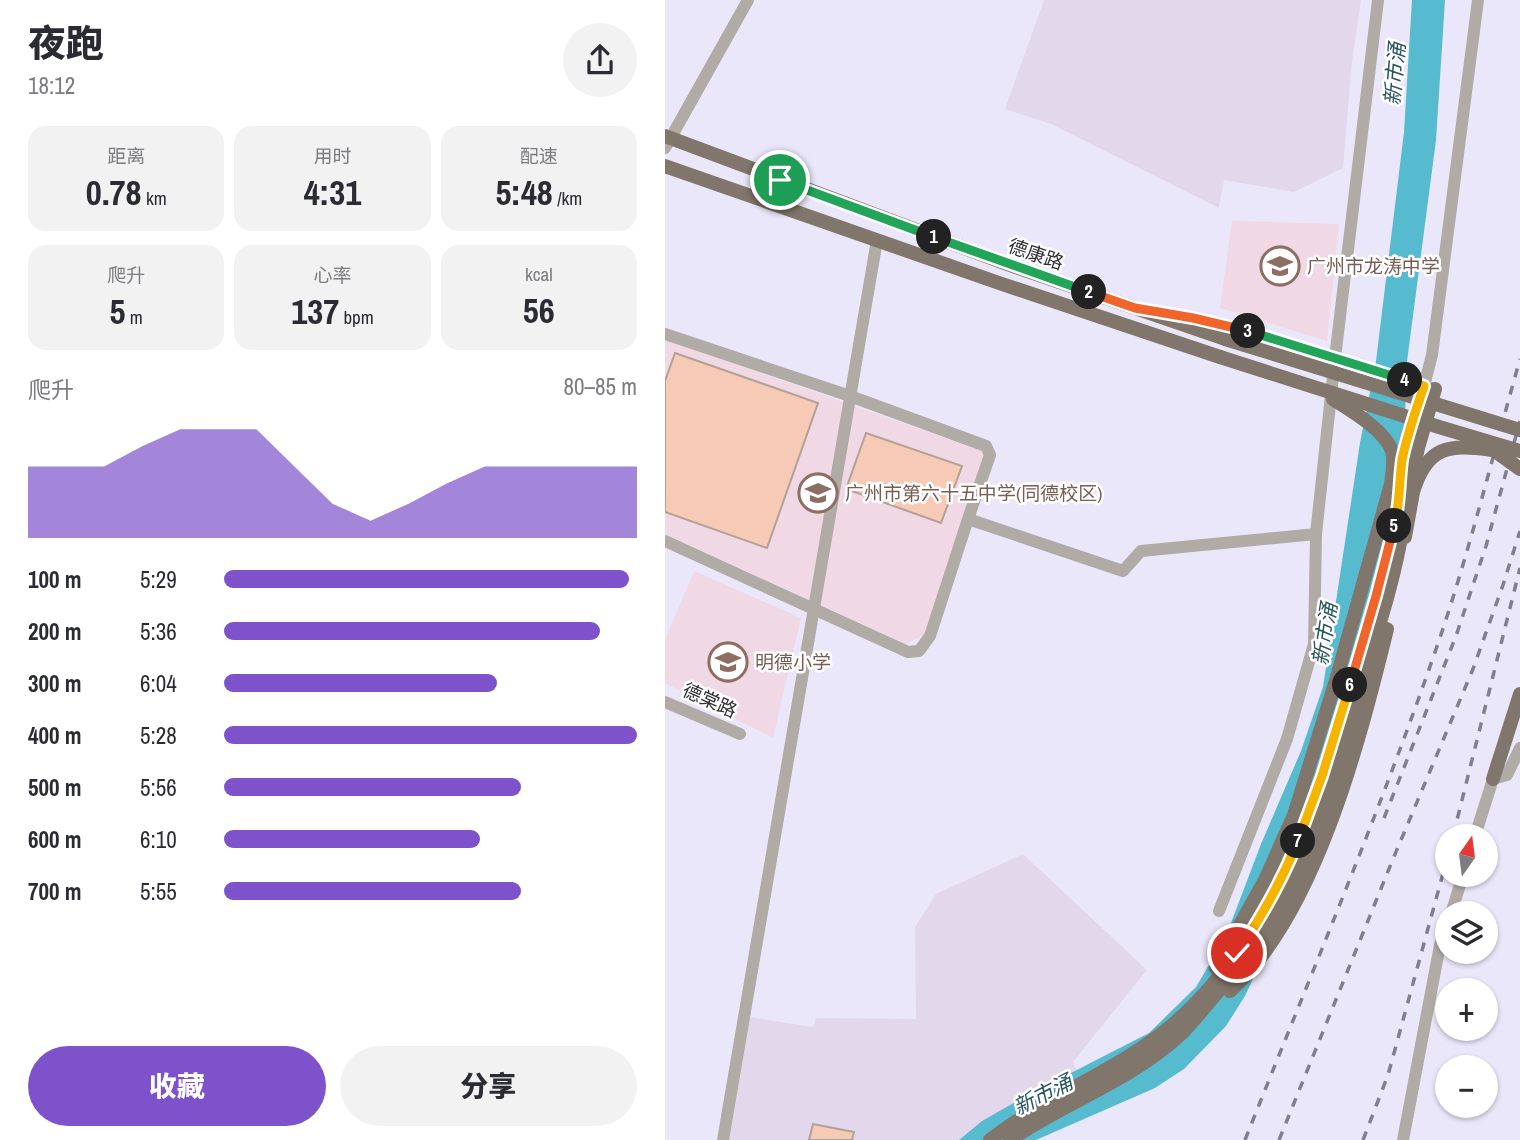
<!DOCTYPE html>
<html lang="zh">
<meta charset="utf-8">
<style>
body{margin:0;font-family:"Archivo Narrow","Noto Sans SC",sans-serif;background:#f2f2f3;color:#2b2b33;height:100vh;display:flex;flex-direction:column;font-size:26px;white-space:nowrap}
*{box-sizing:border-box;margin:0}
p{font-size:23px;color:#7c7c81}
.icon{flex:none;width:38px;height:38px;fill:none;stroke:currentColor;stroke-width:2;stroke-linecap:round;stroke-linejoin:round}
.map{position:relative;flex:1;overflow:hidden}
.sheet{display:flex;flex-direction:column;background:#fff;width:665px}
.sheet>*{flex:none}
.needle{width:46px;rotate:14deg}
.tools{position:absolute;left:770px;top:824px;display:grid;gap:14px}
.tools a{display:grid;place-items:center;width:63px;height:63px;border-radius:50%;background:#fff;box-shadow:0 2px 5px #0004;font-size:35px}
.pin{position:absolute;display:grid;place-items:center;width:60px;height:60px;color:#fff;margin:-30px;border:4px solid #fff;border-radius:50%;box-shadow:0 2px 7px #0007}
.km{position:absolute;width:35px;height:35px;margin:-18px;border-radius:50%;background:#222;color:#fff;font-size:19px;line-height:35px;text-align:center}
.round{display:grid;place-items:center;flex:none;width:74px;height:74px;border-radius:37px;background:#f2f2f3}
.headline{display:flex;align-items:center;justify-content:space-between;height:119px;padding:0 28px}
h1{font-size:38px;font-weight:800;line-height:52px}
.stats{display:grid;grid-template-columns:repeat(3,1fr);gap:10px;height:119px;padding:7px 28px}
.stats div{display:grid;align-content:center;border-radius:18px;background:#f2f2f3;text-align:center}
.stats b{font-size:35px;font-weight:800}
.stats small{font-size:19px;font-weight:400}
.stats p{font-size:19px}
.chart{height:196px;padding:14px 28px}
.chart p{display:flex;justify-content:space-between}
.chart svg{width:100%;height:126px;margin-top:7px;fill:#7d52cb;opacity:.7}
.button{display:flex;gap:14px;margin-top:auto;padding:14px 28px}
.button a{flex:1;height:80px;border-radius:42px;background:#7d52cb;color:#fff;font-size:28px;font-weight:800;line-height:80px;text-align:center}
.button a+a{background:#f2f2f3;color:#2b2b33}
ul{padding:0 28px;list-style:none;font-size:23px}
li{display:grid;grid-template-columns:112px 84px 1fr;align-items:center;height:52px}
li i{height:18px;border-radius:9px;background:#7d52cb}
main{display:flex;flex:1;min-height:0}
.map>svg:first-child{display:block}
.industrial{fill:#e3d8eb}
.education{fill:#f0d9e4}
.water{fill:#56bbcf}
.building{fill:#f7cab5;stroke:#b3a098;stroke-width:2}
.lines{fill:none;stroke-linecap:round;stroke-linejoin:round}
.minor{stroke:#b1aba5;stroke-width:12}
.major{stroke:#81766b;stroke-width:14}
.rail{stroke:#817f8b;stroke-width:3.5;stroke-dasharray:9 9;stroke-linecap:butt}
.major-bridge{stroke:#81766b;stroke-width:14}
.split-1-casing{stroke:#fff;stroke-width:14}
.split-2-casing{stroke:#fff;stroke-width:14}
.split-3-casing{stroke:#fff;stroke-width:14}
.split-4-casing{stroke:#fff;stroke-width:14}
.split-5-casing{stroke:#fff;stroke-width:14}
.split-6-casing{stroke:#fff;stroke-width:14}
.split-7-casing{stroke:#fff;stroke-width:14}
.split-8-casing{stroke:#fff;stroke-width:14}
.split-1{stroke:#22a559;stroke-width:9}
.split-2{stroke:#22a559;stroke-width:9}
.split-3{stroke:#f0652b;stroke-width:9}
.split-4{stroke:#22a559;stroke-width:9}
.split-5{stroke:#f5b400;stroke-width:9}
.split-6{stroke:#f0652b;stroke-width:9}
.split-7{stroke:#f5b400;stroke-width:9}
.split-8{stroke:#f5b400;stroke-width:9}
.labels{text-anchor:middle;stroke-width:5;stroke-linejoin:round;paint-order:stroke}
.street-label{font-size:19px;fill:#302f36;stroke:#fff}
.education-label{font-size:19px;fill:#785e54;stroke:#fff;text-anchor:start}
.water-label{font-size:21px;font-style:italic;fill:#29565e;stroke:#fff}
</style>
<main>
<section class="sheet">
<div class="headline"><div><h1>夜跑</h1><p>18:12</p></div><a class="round"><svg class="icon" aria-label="share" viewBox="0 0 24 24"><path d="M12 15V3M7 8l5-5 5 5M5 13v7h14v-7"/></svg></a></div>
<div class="stats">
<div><p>距离</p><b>0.78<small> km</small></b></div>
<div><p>用时</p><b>4:31</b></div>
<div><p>配速</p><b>5:48<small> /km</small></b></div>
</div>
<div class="stats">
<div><p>爬升</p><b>5<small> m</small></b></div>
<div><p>心率</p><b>137<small> bpm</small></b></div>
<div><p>kcal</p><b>56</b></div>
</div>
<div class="chart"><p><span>爬升</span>80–85 m</p>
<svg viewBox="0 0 160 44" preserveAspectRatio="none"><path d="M0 44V19L10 19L20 19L30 12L40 6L50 6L60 6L70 19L80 32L90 38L100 32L110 25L120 19L130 19L140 19L150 19L160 19V44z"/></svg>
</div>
<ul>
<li><b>100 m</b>5:29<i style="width:98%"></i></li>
<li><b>200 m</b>5:36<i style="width:91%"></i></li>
<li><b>300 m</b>6:04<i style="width:66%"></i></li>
<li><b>400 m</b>5:28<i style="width:100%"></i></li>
<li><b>500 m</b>5:56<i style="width:72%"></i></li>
<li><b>600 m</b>6:10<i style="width:62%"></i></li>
<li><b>700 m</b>5:55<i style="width:72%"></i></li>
</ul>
<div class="button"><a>收藏</a><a>分享</a></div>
</section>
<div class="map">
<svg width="855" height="1140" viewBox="0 0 855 1140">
<rect width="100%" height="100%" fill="#ebe7fa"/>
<path class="industrial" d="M379 0H696L687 61 678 168 629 192 559 180 554 208 386 124 340 109Z
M358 854 482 970 408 1062 412 1070 317 1121 294 1140H64L85 1017 148 1027 151 1018 251 1019 250 927 271 894Z"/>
<path class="education" d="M567 221 674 224 662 341 555 308Z
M0 339 320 452 260 634 241 644 0 534Z
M29 571 136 618 108 738 0 683V640Z"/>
<path class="water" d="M747 0H780L771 140 741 369 740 436 699 645 615 921 580 996 561 1026 519 1069 490 1088 371 1140H294L317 1121 359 1097 484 1033 531 987 561 936 596 844 636 751 658 687 695 443 711 361 739 132Z"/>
<path class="building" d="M10 353 153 403 102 548 0 512V381Z
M201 433 297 466 276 523 181 489Z
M148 1124 189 1132 187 1140H144Z"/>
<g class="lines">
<path class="minor" d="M0 148 83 0
M497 313 563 326 766 388
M0 334 185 396 321 446 325 455 303 519 458 571 476 551 651 534
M759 386 767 355 813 0
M0 541 243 652 254 651 265 636 303 519
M0 702 75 734
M810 836 828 779 842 775 855 748
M554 911 622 739 649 644 651 534 670 358 713 0
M786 914 798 875
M58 1140 212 240
M738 1140 775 945 782 924"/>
<path class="major" d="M0 136 342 264 560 339
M0 166 334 283 555 357
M744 489 753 448 770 389
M740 537 748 492
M828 779 855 694
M551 968 600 880 629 815 672 677 726 484
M565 991C651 914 695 739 722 629
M325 1140C384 1094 455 1071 512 1021 613 931 652 797 689 672 704 622 720 571 731 520 735 501 734 481 737 462 741 436 751 411 759 386
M345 1140C400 1102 467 1080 516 1034 526 1024 535 1013 544 1002 562 982 578 962 593 940 645 860 673 766 699 675 714 626 730 577 738 526"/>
<path class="rail" d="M719 818 791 636 821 546 855 421
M788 836 855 568
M580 1140C644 979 712 819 769 655 803 558 827 458 855 359
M614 1140 728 859 808 669 838 585 855 531
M698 1140 723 1075 782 859"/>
<path class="major-bridge" d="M560 339 855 430
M555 357 774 427 855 451
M668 399C685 410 720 430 727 451 730 461 727 474 726 484
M830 451 855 469
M748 492C762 446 783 444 827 450"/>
</g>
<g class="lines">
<g class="split-1-casing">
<path id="split-1" d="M115 180 269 237"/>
</g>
<g class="split-2-casing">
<path id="split-2" d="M269 237 424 292"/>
</g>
<g class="split-3-casing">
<path id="split-3" d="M424 292 470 308 528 318 583 331"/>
</g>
<g class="split-4-casing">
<path id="split-4" d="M583 331 740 380"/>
</g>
<g class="split-5-casing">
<path id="split-5" d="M729 526C735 505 734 482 737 460 742 435 751 410 759 386L740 380"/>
</g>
<g class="split-6-casing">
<path id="split-6" d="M685 685 711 596 729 526"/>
</g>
<g class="split-7-casing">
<path id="split-7" d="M633 841 657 776 685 685"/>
</g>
<g class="split-8-casing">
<path id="split-8" d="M572 953C596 918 617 880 633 841"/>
</g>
<use href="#split-1" class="split-1"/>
<use href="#split-2" class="split-2"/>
<use href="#split-3" class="split-3"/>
<use href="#split-4" class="split-4"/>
<use href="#split-5" class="split-5"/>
<use href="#split-6" class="split-6"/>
<use href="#split-7" class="split-7"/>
<use href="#split-8" class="split-8"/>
</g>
<defs>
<g id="school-ring" transform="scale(2.0125)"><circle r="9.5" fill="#fff" stroke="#8d6e63" stroke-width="1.5"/><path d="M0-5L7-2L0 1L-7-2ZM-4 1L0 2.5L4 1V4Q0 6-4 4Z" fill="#8d6e63"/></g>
</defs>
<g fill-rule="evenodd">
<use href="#school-ring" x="615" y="266"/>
<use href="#school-ring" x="153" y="493"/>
<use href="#school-ring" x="63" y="662"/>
</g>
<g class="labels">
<g class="street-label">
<text transform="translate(371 254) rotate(19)" y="7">德康路</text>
<text transform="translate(45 700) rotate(24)" y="7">德棠路</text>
</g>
<g class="education-label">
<text x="642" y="273">广州市龙涛中学</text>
<text x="180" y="500">广州市第六十五中学(同德校区)</text>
<text x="90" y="669">明德小学</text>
</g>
<g class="water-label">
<text transform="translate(730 74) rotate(-85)" y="7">新市涌</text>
<text transform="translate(660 634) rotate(-81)" y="7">新市涌</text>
<text transform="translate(378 1095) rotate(-27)" y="7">新市涌</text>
</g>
</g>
</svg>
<div class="tools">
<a><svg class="needle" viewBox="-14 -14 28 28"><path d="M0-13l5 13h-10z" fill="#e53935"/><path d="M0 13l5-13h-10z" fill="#7c7c81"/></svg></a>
<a><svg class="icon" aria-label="layers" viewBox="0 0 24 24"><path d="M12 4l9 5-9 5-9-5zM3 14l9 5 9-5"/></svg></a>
<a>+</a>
<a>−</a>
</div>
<div class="pin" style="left:115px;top:180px;background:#1e9e55"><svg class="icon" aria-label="arrive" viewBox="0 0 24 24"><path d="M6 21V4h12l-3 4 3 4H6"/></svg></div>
<div class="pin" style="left:572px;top:953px;background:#d93025"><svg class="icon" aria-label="check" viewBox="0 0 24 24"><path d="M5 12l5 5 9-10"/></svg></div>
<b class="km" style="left:269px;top:237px">1</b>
<b class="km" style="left:424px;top:292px">2</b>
<b class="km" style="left:583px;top:331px">3</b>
<b class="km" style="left:740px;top:380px">4</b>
<b class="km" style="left:729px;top:526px">5</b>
<b class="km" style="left:685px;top:685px">6</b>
<b class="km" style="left:633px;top:841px">7</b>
</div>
</main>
